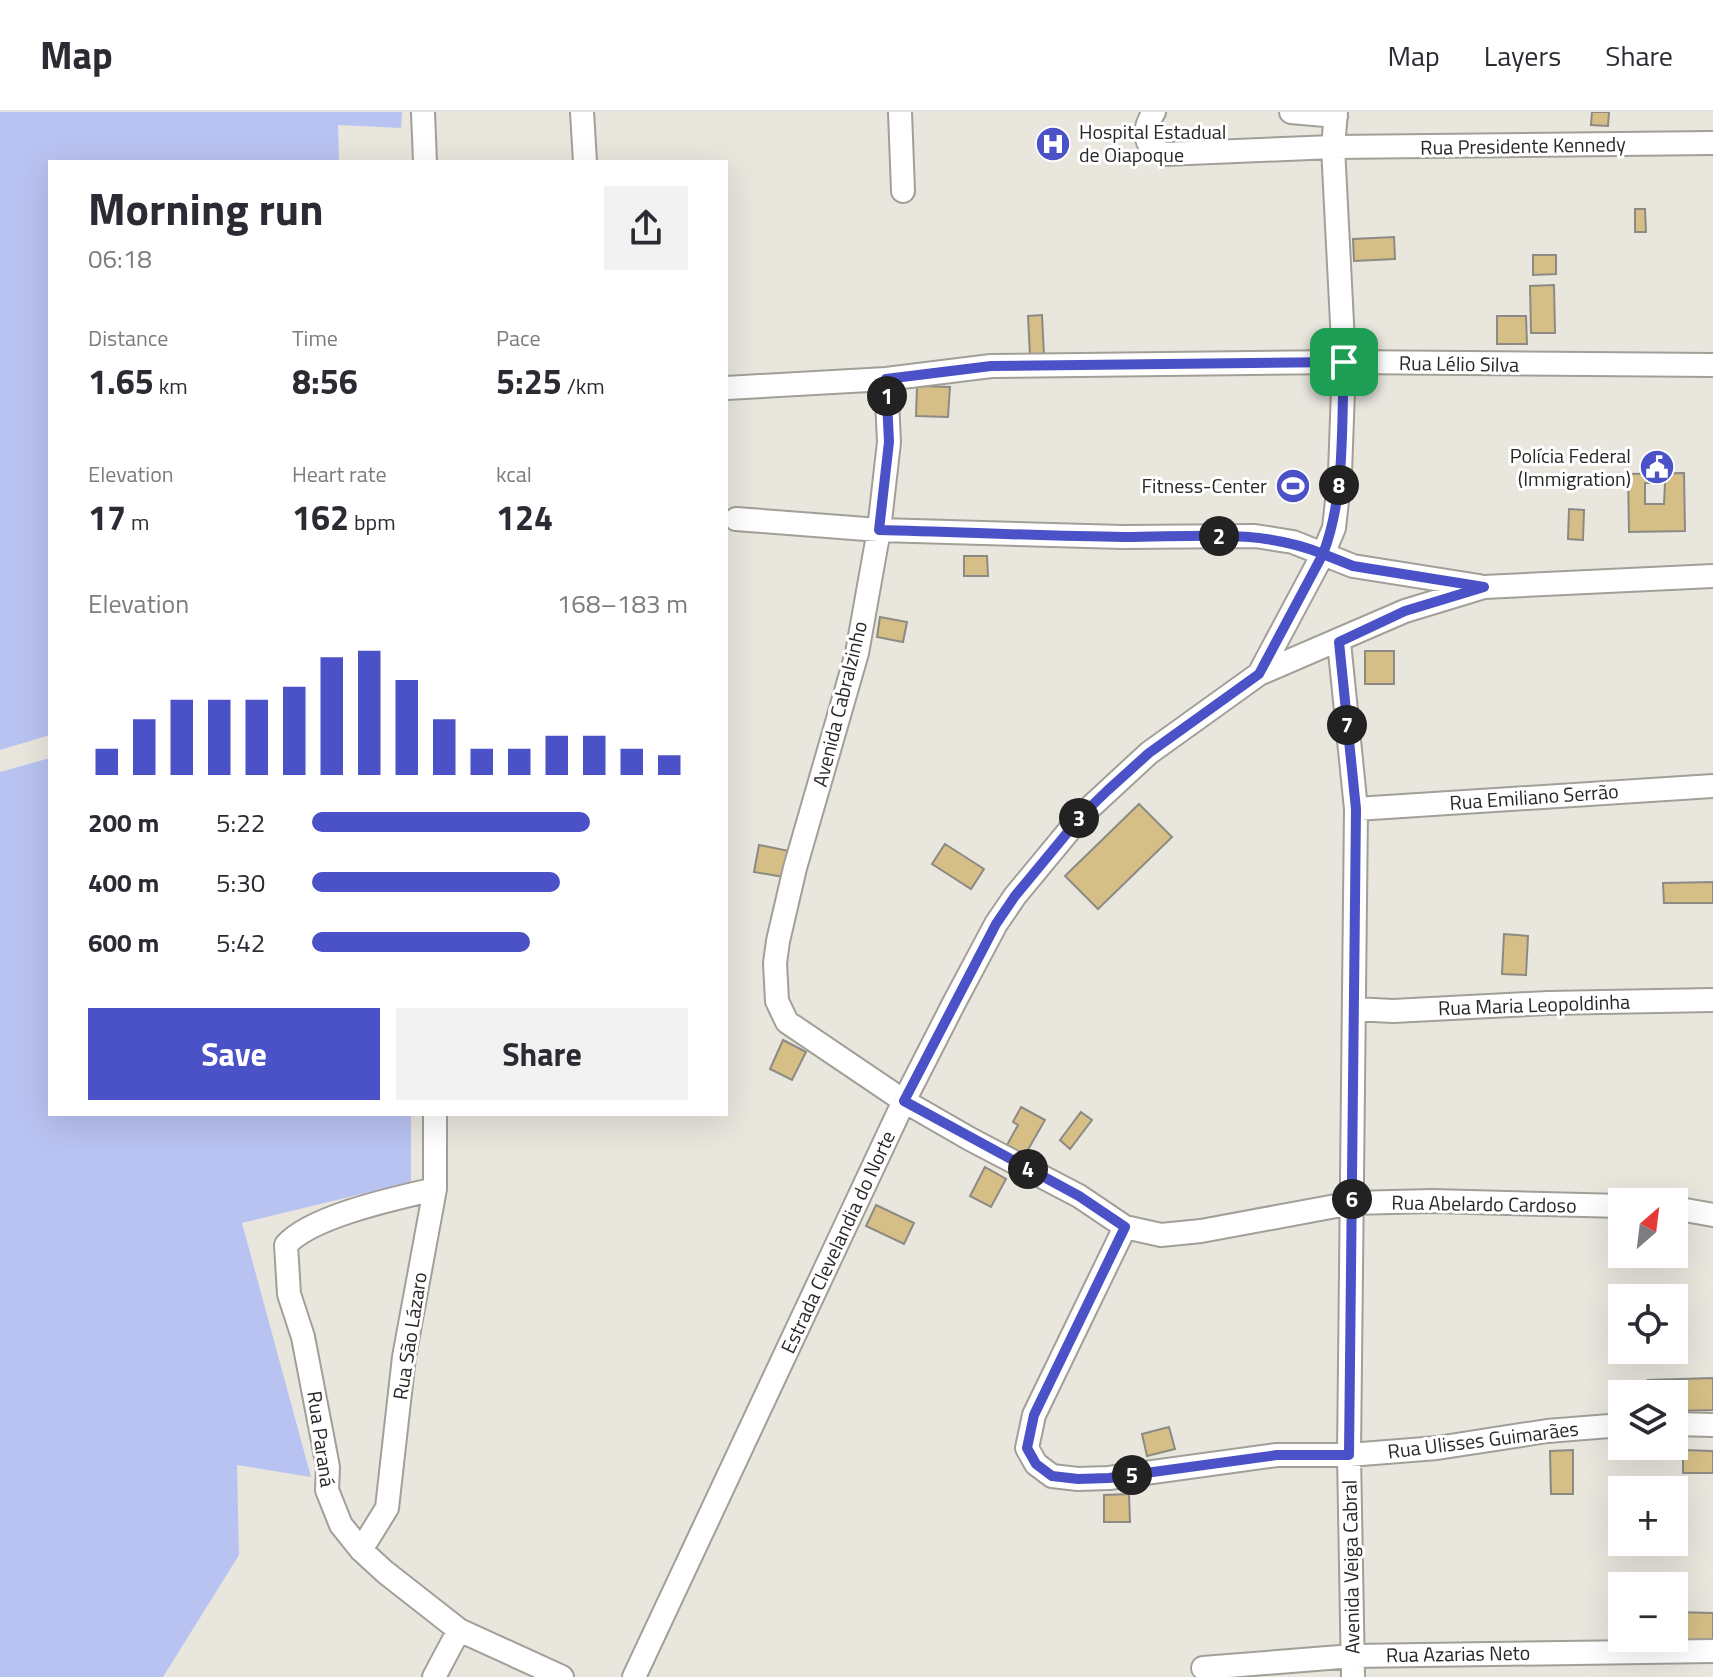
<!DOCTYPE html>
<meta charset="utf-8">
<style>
body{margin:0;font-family:"Titillium Web",sans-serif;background:#f2f2f3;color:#2b2b33;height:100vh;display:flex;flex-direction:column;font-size:30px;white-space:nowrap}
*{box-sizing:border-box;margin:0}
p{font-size:26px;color:#7c7c81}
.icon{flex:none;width:44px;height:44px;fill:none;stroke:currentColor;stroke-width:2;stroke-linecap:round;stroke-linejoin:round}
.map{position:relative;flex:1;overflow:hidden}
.panel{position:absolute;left:48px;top:48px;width:680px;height:956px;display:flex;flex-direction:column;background:#fff;border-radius:0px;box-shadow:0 8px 32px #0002}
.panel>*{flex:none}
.needle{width:52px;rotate:28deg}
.buttons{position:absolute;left:1608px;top:1076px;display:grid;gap:16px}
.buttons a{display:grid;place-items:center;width:80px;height:80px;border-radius:0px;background:#fff;box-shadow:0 8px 32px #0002;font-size:40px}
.pin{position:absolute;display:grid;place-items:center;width:68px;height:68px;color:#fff;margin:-34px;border-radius:16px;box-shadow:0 4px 12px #0006}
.km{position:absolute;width:40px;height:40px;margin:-20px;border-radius:50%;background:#222;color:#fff;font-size:22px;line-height:40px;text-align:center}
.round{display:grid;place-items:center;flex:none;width:84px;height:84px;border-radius:0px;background:#f2f2f3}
.head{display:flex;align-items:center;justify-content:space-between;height:136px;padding:0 40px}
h1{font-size:44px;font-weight:700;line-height:60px}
.figures{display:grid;grid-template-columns:repeat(3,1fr);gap:12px;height:136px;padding:8px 40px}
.figures div{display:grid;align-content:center}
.figures b{font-size:34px;font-weight:700}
.figures small{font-size:22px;font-weight:400}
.figures p{font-size:22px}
.chart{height:224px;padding:16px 40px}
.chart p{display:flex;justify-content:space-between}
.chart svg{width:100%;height:144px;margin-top:8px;stroke:#4b51c7;stroke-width:6}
.cta{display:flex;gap:16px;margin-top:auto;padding:16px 40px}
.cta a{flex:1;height:92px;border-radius:0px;background:#4b51c7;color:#fff;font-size:32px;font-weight:700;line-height:92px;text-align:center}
.cta a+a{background:#f2f2f3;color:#2b2b33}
ul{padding:0 40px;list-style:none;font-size:26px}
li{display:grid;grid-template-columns:128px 96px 1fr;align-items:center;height:60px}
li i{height:20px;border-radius:10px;background:#4b51c7}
header{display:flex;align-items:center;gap:48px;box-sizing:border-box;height:112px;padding:0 40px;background:#fff;border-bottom:2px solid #e1e1e2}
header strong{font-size:38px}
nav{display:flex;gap:44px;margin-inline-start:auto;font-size:28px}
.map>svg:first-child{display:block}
.green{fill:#b9c3f1}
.building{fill:#d5bf87;stroke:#8c8a83;stroke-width:2;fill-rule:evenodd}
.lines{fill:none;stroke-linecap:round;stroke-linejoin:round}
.minor-casing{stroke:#a19f97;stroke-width:26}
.minor{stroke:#fff;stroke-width:22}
.route-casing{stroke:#fff;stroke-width:16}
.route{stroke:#4b51c7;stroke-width:10}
.labels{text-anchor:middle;stroke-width:6;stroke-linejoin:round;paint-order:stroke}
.poi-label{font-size:20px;fill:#2a2826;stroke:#fff;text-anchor:end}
.street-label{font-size:20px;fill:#2a2826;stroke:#fff}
</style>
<header>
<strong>Map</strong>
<nav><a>Map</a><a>Layers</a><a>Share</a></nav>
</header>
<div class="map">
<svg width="1713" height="1565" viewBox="0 0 1713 1565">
<rect width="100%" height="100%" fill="#e9e6de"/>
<path class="green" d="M0 0H402L401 16 338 13 339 50H50V623L0 638Z
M1279 363H1308V385L1279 386Z
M50 646V1002H411V1070L242 1111 311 1365 237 1353 239 1443 163 1565H0V660Z"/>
<path class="building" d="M1592 0H1609L1608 14 1591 13Z
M1635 97H1645L1646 120H1635Z
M1394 125 1395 147 1354 149 1353 127Z
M1533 143H1556V162L1533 163Z
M1554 173 1555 221H1531L1530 174Z
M1042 203 1044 243 1030 244 1028 204Z
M1497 204H1526L1527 232H1497Z
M917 274 950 275 948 305 916 304Z
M1684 361 1685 419 1629 420 1628 362ZM1645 371H1665L1664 392H1645Z
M1569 397 1584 398 1583 428 1568 427Z
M964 444H987L988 464H964Z
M880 505 907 510 903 530 877 525Z
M1365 539H1394V572H1365Z
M1139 692 1172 725 1098 797 1065 764Z
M945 732 984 757 971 777 932 752Z
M759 733 789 739 784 765 754 760Z
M1713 770V791H1664L1663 771Z
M1504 822 1528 824 1526 863 1502 862Z
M783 928 806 940 792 968 770 957Z
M1021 995 1045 1008 1025 1043 1007 1033 1018 1013 1013 1010Z
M1081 1000 1092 1008 1070 1037 1060 1028Z
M985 1055 1006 1067 991 1095 970 1084Z
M876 1093 914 1111 904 1132 866 1114Z
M1713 1266V1298L1674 1299V1282H1649L1648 1268Z
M1169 1315 1175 1337 1147 1344 1142 1322Z
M1573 1338V1382H1551L1550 1339Z
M1683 1338 1713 1339V1361H1683Z
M1129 1382 1130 1410H1104V1383Z
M1674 1500 1713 1501V1530L1661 1528 1674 1526Z"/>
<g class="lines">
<g class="minor-casing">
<path id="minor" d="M423 0 425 50
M582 0 585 50
M900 0 903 79
M1154 0C1146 12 1143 25 1152 37L1165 42 1333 35 1713 31
M1291 0 1336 4
M886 267 889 330 879 418 857 541 795 756 778 829 775 851 777 889 787 910 904 989 970 1027 1079 1084 1125 1115 1161 1123 1201 1119 1352 1091 1432 1089 1622 1094
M726 276 886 267 991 254 1344 250 1713 253
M736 407 879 418 1123 425 1255 424 1293 430 1353 454 1479 474
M1339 530 1356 697 1349 1343 1353 1565
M1259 562 1323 442 1334 416 1340 361 1344 250 1333 35 1336 0
M1356 697 1713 674
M1354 897 1393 899 1548 891 1713 888
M435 1077C397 1086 311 1104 286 1133L289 1182 303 1225 328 1355 327 1378 341 1413 361 1438 385 1460 459 1518 562 1565
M1674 1096 1713 1103
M1125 1115 1034 1303 1027 1336 1036 1352 1052 1364 1078 1367 1109 1366 1277 1343H1349L1437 1336 1547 1319 1622 1313
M1674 1312 1713 1313
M361 1438 387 1396 404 1245 435 1077V1002
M1203 1556 1353 1544 1713 1539
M434 1565 459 1518
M634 1565 904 989 954 891 996 812 1015 784 1082 703 1149 641 1259 562 1405 499 1484 475 1713 464"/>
</g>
<use href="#minor" class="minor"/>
</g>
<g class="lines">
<g class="route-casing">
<path id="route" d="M1344 250 991 254 886 267 889 330 879 418C961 420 1042 424 1124 425 1192 425 1260 416 1323 442L1259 562 1149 641 1108 678 1082 703 1015 784 996 812 904 989 1079 1084 1125 1115 1034 1303 1027 1336 1036 1352 1052 1364 1078 1367 1109 1366 1277 1343H1349L1356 697 1339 530 1405 499 1484 475 1353 454 1323 442C1346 382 1341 313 1344 250"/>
</g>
<use href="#route" class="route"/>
</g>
<defs>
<g id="hospital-disc" transform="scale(1.8)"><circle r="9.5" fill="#4b51c7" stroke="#fff"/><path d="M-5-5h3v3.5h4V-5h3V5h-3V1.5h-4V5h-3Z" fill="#fff"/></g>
<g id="civic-disc" transform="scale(1.8)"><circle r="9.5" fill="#4b51c7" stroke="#fff"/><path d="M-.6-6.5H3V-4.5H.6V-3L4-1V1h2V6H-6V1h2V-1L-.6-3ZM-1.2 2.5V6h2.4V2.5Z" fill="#fff"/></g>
<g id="stadium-disc" transform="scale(1.8)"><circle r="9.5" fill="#4b51c7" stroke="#fff"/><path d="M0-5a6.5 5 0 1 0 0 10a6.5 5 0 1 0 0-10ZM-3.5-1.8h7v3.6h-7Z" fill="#fff"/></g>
</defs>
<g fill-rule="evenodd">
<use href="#hospital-disc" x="1053" y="32"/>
<use href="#civic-disc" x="1657" y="355"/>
<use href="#stadium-disc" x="1293" y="374"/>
</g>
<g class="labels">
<g class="poi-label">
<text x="1079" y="27" text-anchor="start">Hospital Estadual<tspan x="1079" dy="23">de Oiapoque</tspan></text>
<text x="1631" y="351">Polícia Federal<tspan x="1631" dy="23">(Immigration)</tspan></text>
<text x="1267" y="381">Fitness-Center</text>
</g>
<g class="street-label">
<text transform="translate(1523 34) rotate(-1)" y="7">Rua Presidente Kennedy</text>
<text transform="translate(1459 252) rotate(1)" y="7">Rua Lélio Silva</text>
<text transform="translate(840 592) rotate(-76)" y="7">Avenida Cabralzinho</text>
<text transform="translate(1534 685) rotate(-4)" y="7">Rua Emiliano Serrão</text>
<text transform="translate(1534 893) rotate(-2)" y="7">Rua Maria Leopoldinha</text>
<text transform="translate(1484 1092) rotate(1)" y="7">Rua Abelardo Cardoso</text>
<text transform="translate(838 1130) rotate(-65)" y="7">Estrada Clevelandia do Norte</text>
<text transform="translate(410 1224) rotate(-81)" y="7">Rua São Lázaro</text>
<text transform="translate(321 1327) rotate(82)" y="7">Rua Paraná</text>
<text transform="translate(1483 1328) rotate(-7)" y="7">Rua Ulisses Guimarães</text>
<text transform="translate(1351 1455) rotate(-91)" y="7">Avenida Veiga Cabral</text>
<text transform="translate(1458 1542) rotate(-1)" y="7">Rua Azarias Neto</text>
</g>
</g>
</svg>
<div class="buttons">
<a><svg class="needle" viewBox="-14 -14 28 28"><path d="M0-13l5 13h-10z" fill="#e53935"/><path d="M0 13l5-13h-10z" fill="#7c7c81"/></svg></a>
<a><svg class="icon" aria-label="locate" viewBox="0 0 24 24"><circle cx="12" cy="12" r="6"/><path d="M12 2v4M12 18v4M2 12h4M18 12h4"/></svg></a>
<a><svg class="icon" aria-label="layers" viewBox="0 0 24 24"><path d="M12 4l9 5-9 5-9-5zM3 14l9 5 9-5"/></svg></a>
<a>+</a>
<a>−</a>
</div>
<div class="pin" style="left:1344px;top:250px;background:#1e9e55"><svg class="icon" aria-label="arrive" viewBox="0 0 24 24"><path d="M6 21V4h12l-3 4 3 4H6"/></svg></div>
<b class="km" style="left:887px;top:284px">1</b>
<b class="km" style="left:1219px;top:424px">2</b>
<b class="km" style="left:1079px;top:706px">3</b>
<b class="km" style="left:1028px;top:1057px">4</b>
<b class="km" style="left:1132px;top:1363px">5</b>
<b class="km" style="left:1352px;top:1087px">6</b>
<b class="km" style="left:1347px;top:613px">7</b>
<b class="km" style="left:1339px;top:373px">8</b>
<section class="panel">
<div class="head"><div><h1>Morning run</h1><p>06:18</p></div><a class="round"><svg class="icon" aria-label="share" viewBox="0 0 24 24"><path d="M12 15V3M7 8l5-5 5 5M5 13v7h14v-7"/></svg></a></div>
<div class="figures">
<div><p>Distance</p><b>1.65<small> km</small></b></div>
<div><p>Time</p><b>8:56</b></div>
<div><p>Pace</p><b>5:25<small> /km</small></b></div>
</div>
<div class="figures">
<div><p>Elevation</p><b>17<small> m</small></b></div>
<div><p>Heart rate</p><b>162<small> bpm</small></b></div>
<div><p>kcal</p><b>124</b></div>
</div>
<div class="chart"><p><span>Elevation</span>168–183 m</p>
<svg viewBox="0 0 160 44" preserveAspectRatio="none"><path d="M5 44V36M15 44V27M25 44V21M35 44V21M45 44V21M55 44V17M65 44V8M75 44V6M85 44V15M95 44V27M105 44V36M115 44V36M125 44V32M135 44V32M145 44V36M155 44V38"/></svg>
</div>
<ul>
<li><b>200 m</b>5:22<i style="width:74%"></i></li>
<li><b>400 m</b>5:30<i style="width:66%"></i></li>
<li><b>600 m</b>5:42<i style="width:58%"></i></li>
</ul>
<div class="cta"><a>Save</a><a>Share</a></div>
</section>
</div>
